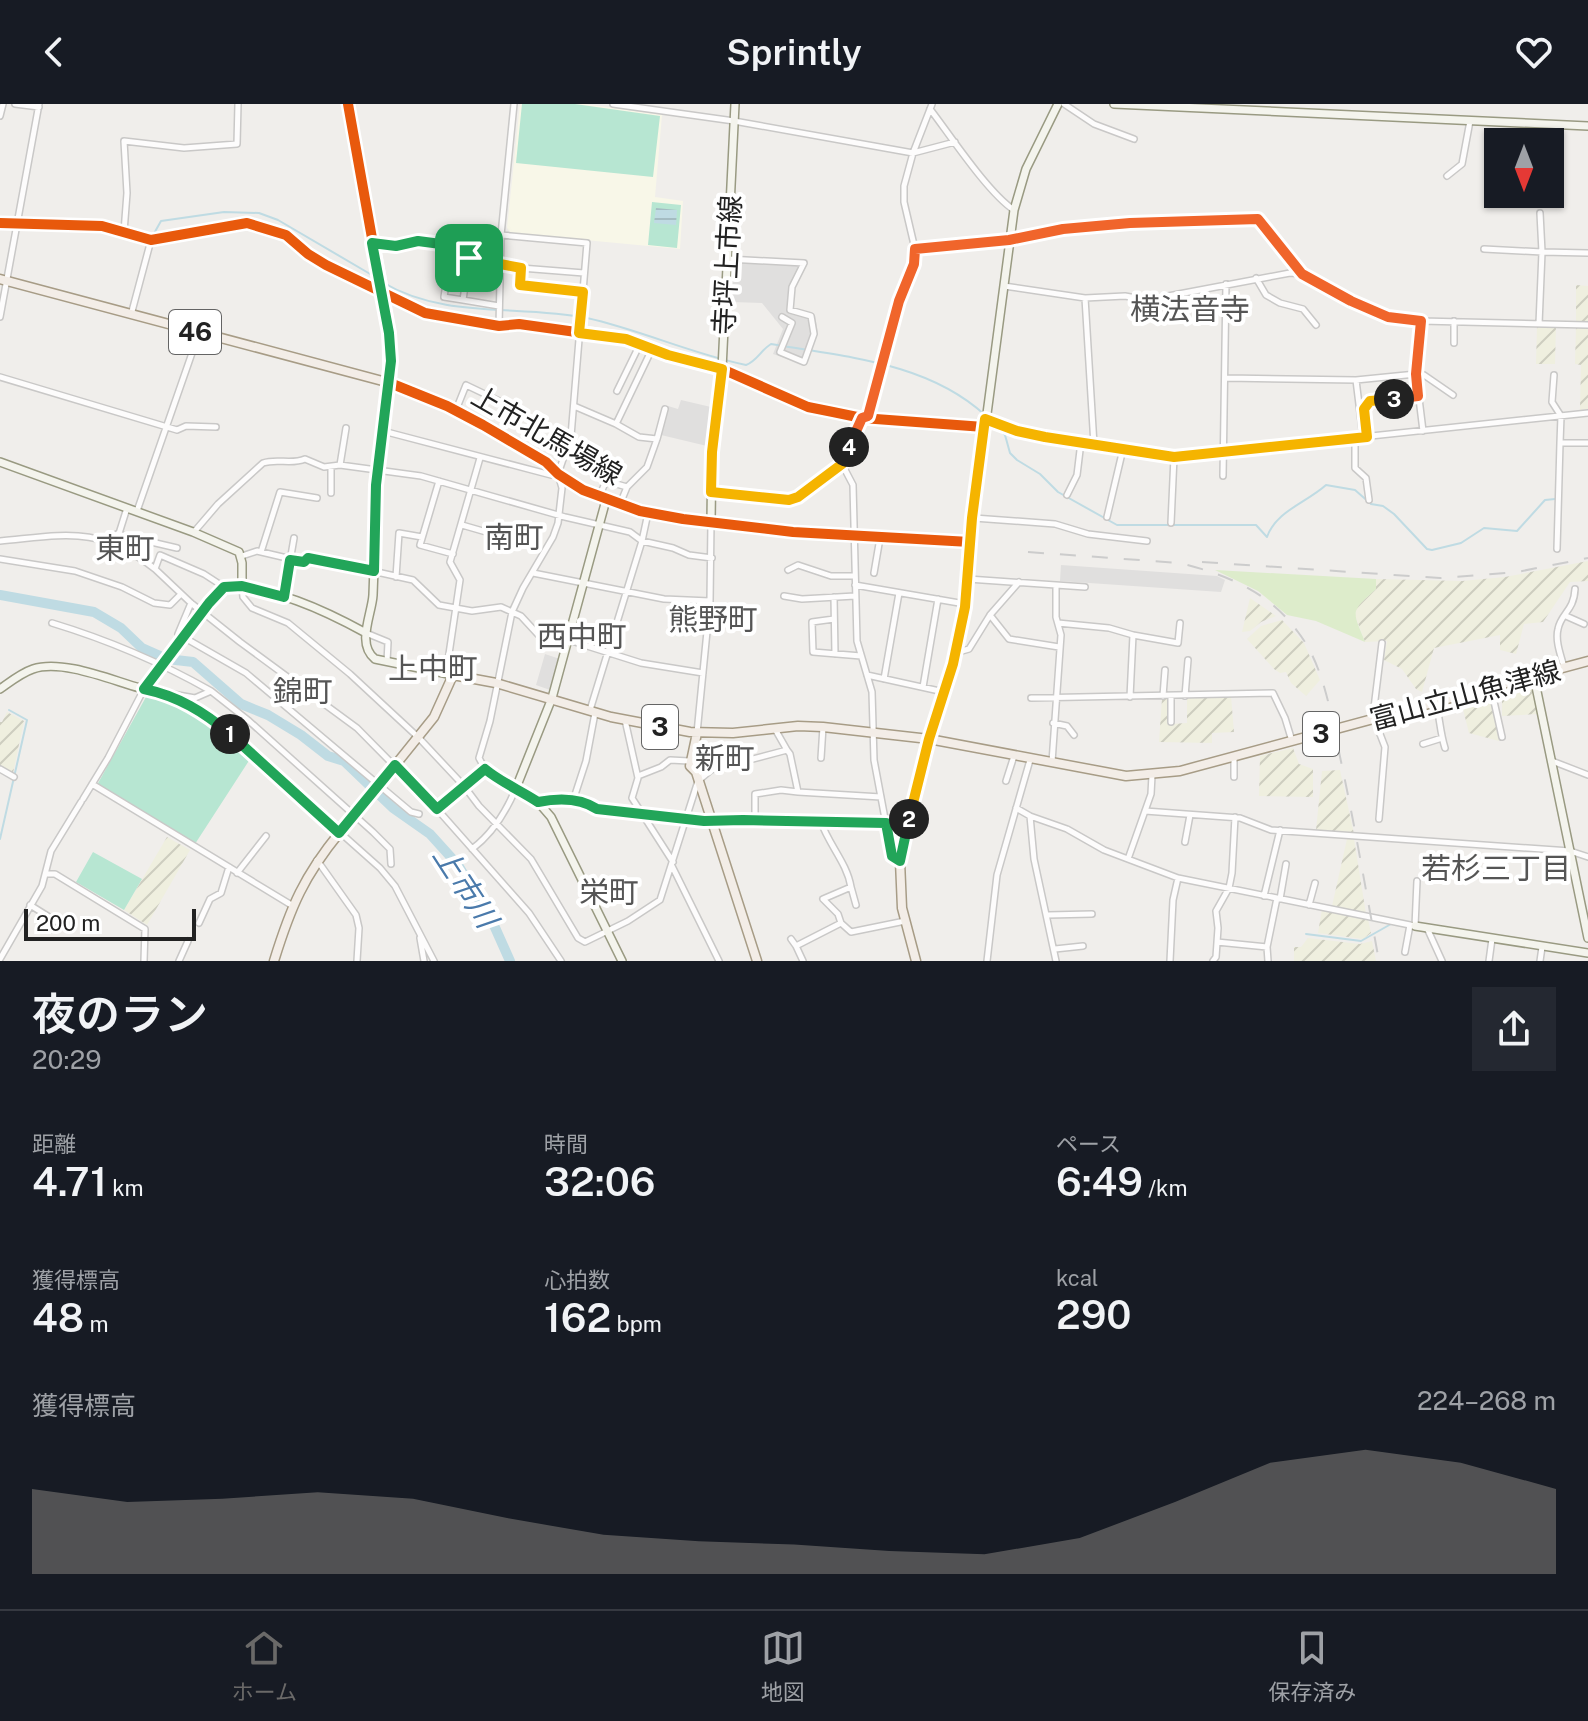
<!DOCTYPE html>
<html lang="ja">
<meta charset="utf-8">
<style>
body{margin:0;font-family:"Public Sans","Noto Sans JP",sans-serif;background:#242831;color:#f1f3f6;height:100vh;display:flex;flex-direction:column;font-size:30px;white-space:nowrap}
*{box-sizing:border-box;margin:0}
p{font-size:26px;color:#9ea1a6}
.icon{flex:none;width:44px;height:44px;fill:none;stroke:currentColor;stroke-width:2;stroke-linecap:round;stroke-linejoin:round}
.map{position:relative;height:857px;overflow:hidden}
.panel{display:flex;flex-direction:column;background:#171b24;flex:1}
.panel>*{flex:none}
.needle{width:52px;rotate:180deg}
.tools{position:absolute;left:1484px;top:24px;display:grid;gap:16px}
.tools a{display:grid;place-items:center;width:80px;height:80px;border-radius:0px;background:#171b24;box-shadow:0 2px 6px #0004;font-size:40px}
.scale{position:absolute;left:24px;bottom:20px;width:172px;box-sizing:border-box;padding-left:8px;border:4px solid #222;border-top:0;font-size:22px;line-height:28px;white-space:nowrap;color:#222;-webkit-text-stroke:6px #fff;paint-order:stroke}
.pin{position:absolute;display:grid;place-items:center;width:68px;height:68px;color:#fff;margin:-34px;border-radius:16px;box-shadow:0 4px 12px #0006}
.km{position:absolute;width:40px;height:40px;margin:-20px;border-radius:50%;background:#222;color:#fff;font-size:22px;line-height:40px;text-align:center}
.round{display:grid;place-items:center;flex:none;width:84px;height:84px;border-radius:0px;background:#242831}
.head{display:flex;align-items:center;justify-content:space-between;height:136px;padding:0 32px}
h1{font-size:44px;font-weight:600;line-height:60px}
.figures{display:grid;grid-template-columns:repeat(3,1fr);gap:12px;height:136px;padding:8px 32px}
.figures div{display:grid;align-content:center}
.figures b{font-size:40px;font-weight:600}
.figures small{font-size:22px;font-weight:400}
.figures p{font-size:22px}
.chart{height:224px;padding:16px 32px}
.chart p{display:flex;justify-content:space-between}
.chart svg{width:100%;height:144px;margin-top:8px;fill:#6a6968;opacity:.7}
header{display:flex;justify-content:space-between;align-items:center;height:104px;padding:0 32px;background:#171b24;font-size:36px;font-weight:600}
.tabs{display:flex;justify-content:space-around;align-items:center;height:112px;border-top:2px solid #363941;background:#171b24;font-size:22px;color:#9ea1a6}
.tabs a{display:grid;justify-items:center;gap:4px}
.tabs .selected{color:#6a6968}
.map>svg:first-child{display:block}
.education{fill:#f8f7e8}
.farmland{fill:url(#farmland-furrows)}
.grass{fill:#ddeccb}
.pitch{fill:#b7e6d2}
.parking{fill:#e0dfde}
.water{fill:url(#water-rules)}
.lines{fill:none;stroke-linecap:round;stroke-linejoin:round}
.stream{stroke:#bfdbe3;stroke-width:2}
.river{stroke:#bfdbe3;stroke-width:10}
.street-casing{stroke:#c9c8c7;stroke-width:8}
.secondary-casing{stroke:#999a82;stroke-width:10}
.primary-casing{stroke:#a79c86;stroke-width:11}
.street{stroke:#fdfcfc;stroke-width:5}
.secondary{stroke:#f4f4ed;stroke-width:7}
.primary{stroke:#f3ede7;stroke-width:8}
.rail{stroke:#ccc;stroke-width:2;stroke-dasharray:16 16;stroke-linecap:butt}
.secondary-bridge-casing{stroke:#999a82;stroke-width:10;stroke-linecap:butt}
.primary-bridge-casing{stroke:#a79c86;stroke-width:11;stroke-linecap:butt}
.secondary-bridge{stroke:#f4f4ed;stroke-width:7}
.primary-bridge{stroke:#f3ede7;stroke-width:8}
.cycleway-casing{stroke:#fff;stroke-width:15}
.cycleway{stroke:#e8590c;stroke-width:10}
.split-1-casing{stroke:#fff;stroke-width:16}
.split-2-casing{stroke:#fff;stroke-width:16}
.split-3-casing{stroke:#fff;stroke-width:16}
.split-4-casing{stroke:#fff;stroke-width:16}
.split-5-casing{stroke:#fff;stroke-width:16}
.split-1{stroke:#22a559;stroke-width:10}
.split-2{stroke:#22a559;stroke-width:10}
.split-3{stroke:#f5b400;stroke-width:10}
.split-4{stroke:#f0652b;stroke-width:10}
.split-5{stroke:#f5b400;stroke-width:10}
.labels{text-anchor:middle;stroke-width:8;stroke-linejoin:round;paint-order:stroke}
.shield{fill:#fff;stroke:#646464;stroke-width:2}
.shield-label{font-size:26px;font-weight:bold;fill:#222}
.street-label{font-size:28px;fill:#222;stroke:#fff}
.neighbourhood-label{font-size:30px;fill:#555;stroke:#fff}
.water-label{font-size:30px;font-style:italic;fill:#4a7aab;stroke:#fff}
</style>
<header><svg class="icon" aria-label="back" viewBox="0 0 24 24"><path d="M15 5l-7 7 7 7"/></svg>Sprintly<svg class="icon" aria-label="heart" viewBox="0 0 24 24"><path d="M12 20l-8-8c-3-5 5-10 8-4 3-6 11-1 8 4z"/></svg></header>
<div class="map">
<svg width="1588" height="857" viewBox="0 0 1588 857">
<defs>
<pattern id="farmland-furrows" width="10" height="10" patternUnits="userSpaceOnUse" patternTransform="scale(2)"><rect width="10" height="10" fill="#efefdf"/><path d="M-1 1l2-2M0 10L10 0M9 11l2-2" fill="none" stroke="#cdcdbf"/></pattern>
<pattern id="water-rules" width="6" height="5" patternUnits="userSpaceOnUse" patternTransform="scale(2)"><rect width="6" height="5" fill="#bfdbe3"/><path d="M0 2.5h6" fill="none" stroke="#a4bcc2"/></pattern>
</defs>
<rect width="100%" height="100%" fill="#f0eeeb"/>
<path class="education" d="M520 0H586L662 11 655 93 683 97 680 145 511 129 507 124Z"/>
<path class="farmland" d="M1576 181 1588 182V218H1576Z
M1537 222H1556L1555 260H1536Z
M1576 223H1588V305L1580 306 1581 261 1575 260Z
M1588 457V477L1570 478 1543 518 1524 520 1516 550 1500 546V531L1434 544 1422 588 1416 585 1402 565 1384 556 1387 537 1365 538 1355 511 1356 503 1376 485V475L1462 477 1505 473Z
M1250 494 1276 512 1261 518 1250 527 1242 528Z
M1282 516 1304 539 1320 576 1306 592 1291 579 1286 568 1280 569 1274 565 1247 535 1261 522Z
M1531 577 1538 610 1502 612V585Z
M1489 589 1499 630V637L1469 629 1461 597Z
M1231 592 1234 628 1212 629V639L1159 638 1162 595 1169 594 1171 620 1187 619V594Z
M7 608 24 617 13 669 0 661V618H2Z
M1293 644 1299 660 1313 665V693L1259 692 1260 652Z
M1340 666 1354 730 1316 726 1322 667Z
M167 733 190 746 147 821 124 806Z
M1347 735H1354L1366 810 1332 802Z
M1322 805 1368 815 1371 829 1363 835 1318 829Z
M1308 834 1360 840 1372 837 1376 857H1294V843H1301Z"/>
<path class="grass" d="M1215 466 1376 475V485C1350 509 1352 505 1365 538L1316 517 1287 511 1258 487Z"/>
<path class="pitch" d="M522 0H575L660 12 653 73 516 59Z
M652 98 681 101 677 144 648 141Z
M153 590C193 600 221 626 252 652L195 740 97 681 146 593Z
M93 748 142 775 124 806 76 778Z"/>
<path class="parking" d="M733 154 807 157 794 185 793 204 815 211 818 229 806 261 773 250 783 225 762 199 732 198Z
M681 296 711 303 707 342 661 331 668 302 678 305Z
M1061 461 1217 472 1225 476 1221 488 1060 477Z
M545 550 560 555 550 586 536 581Z"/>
<path class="water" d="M656 104 677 106 676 121 654 119Z"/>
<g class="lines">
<path class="stream" d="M0 115 15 116
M21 117 47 118
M109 121 152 133 161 117 224 108 259 109 278 116 377 174
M382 178C446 216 519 200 587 214 641 226 692 250 746 261 757 257 761 246 771 240 845 253 927 258 985 311
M995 321 1005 331 1010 349 1017 356 1040 370 1058 388 1117 421H1256L1267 433C1276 407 1306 399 1326 381L1355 386 1371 400 1383 402 1394 410 1427 445 1432 446 1461 439 1484 424 1517 427 1545 396 1555 395
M0 735 27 616 9 606
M1306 830 1361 837 1391 820"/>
<path class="river" d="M0 491 94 508 121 524 142 544 167 555 193 558 241 600 268 611 301 631 328 652 344 657 393 704 430 730 458 761 493 819 510 857"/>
<g class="street-casing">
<path id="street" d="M15 0 39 3
M613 0 734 17 913 49 955 38
M1064 0 1094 20 1134 35
M930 5C950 31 988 89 1014 106
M0 12 3 0
M1447 72 1462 60 1470 17
M0 119 102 122 151 136 247 119 286 131 308 150 326 161 425 209 499 222 519 220 626 235 668 251 722 265 733 271
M124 128 127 89 124 37 184 44 237 40 238 0
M372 139 396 142 418 137 452 142
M915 145 1009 136 1063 125 1130 119 1258 115 1302 169
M1484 145 1542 148 1540 109
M728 155 804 159 792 183 790 206 811 212 814 230 804 258 780 248 792 219 782 213
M1256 174 1266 191 1280 199 1303 205 1316 221
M1004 182 1085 194 1125 192 1147 196 1290 169 1302 170 1351 197 1388 213 1421 217 1588 221
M583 188 520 181 521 164 584 169
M1085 194 1094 341
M463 196 444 193 452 142 471 144 469 154
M499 202 463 196 469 154 521 164
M131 211 151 136
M0 213 39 0
M1421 217 1416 270 1423 327
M1539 220 1542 148 1588 149
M499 222 501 131 514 0
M1454 239V217
M1554 271 1552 298 1561 312 1560 339H1588
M0 273 177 326 186 322 216 323
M1226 274 1356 276 1416 270 1424 271 1453 291
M739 275 808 303 833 308 862 314 984 323
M1356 276 1363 333
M617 287 640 240
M574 302 616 320 652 245
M456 306 466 281 514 304
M868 312 899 197 914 160 915 145 904 98V82L913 49 932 0
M986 315 1017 327 1045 333 1174 353 1588 309
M616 320 639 333 657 335 665 305
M383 327 551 371H557
M1367 333 1364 305 1370 297 1418 292
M1355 334V364L1366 374 1369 396
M842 360 853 381 857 537 872 588 874 656 892 752 900 757
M340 361 346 324
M331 363V389
M1223 372 1226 180
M439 377 420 441 453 450
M627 383 647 363 657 335
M711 388 789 396 798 393 842 360 862 314
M1067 391 1077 371 1081 338
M599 393 606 377 627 383 620 400
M137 407 199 229
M1107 413 1123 345
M974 414 1055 420 1088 430 1147 437
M1171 419 1174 353
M462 421 524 439
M194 428 218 400 263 359C277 354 291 361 305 355L324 363 340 361 421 372 565 413 630 428 642 437 673 444 689 451 712 454
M117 430 177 444
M0 437C66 431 98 421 155 465L160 451 204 470 224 483
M116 439 127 404
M1557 445 1560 339
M261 448 280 388 317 394
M242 452 257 447 304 458 308 454 318 455 413 476 439 501 472 507 501 503 521 512 544 537 569 536 578 539
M0 455 75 467 122 483 154 499 170 501 181 490
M155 465 191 499 240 538 357 624 437 705 529 809 561 857
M788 466 798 461 831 472H855
M533 469 664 495 710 497
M874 469 880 434
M396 473 399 429 422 433
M968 475 1056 481V513L1061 531 1052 658
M1019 478 990 511 1009 535 1059 543
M855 481 965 500
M1056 481 1085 483
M242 483 243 493 252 504 288 519 350 570 419 634 464 682 479 702 531 755 578 834 585 838 628 817 660 796 698 677 711 666 787 646 775 625
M284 492 294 434
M784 492 802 495 855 492
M834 493 835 550
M191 499 178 530 246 569 411 708 419 710
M1566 512 1584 520
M834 515 812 518 813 548 861 552
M52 519C108 536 160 558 211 587L195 594 144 585 108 654 83 695
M1058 519 1109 524 1133 531
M366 529 388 538 387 558
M581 540 641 559 703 569
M955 549 969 545 990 511
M1564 563C1561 552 1555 537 1558 525 1561 509 1574 507 1575 485
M446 570 460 476 450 458 480 354
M867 571 944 588
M884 575 899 489
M923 583 938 495
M1491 584 1502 633
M211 587 249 617 373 728 390 745 391 760
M166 589 208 611 380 764 395 782 434 857
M1163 592 1165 566
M1171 592V618
M1185 592 1188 556
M1130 593 1133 531 1178 539 1180 519
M1031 594 1273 589 1285 614 1292 637
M1436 599C1440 615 1440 628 1445 644
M590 606 642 437 648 409
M625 616 638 674 632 694 673 758
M1053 619 1067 622 1074 631
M697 629 710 497 711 418
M1423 640 1442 634
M1234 653V673
M821 654 823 623
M1552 657 1588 671
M0 665 14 673
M638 672 661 663 670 656 689 657
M1006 677 1014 652
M92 680 293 802
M798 688 881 693
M573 697 587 699 597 705 704 717 743 716 886 719
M538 698 555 694 573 697 586 657 595 609
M1016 704 1030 712 1067 725 1104 746 1178 774 1415 822 1417 777
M437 705 485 665 479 654 490 617 512 508 523 484 553 433 558 419 562 384 558 370 571 332 587 139 501 131
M1145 707 1240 714 1271 726 1570 747 1588 753
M1030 712 1034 755 1056 857
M1379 715 1385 643 1373 612 1382 539
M755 716V690L781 686 798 688 790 650 787 646
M821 718C829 741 847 759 851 783L823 795 838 810 841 819
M1185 738 1190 711
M472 745C492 730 506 708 516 684L505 681 485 665
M1128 755 1151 690 1152 671
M317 756 356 811 359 824 357 857
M672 762 719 857
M237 769 266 732
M46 770H55L145 825 144 857
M851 783 856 801
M1264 792 1280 726
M1280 795 1286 760
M30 801 62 821
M1309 801 1315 779
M1048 811 1092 810
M199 819 210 795 221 789 229 763
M1427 824 1442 857
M420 834 424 857
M791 835 796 842 841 819 851 828 905 817
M1217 838 1267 843
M796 842 803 857
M1055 845 1083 842
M1405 848 1410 821
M0 855 42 782 51 747 81 698
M179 857 188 837
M987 857 997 771 1030 656
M1170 857 1173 796 1178 774
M1213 857 1216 853 1218 824 1216 807 1229 784 1232 769 1235 713
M1268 857 1267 843 1277 794
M1489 857 1492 835
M1540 857 1542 843"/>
</g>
<g class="secondary-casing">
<path id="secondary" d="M348 0 391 245C392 277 383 306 380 337 376 388 375 439 373 491 372 510 356 540 375 555L453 571
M1114 0 1588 22
M0 358 193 428 239 448 242 459V482
M606 396 552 594 516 684 538 698 551 713 622 857
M711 417 712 348 722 265 735 0
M970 438 1014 106 1026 65 1058 0
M200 510 224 483C273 482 324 506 366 529
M1534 573 1588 834
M0 585C10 578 21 569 33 565 62 555 111 576 140 584L148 583
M1415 822 1588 849"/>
</g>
<g class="primary-casing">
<path id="primary" d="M0 175 390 279 447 302 483 321 546 358 558 370 583 386 640 407 683 415 793 428 970 438 965 503 953 560 929 635 900 757 902 804 916 857
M697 629 690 662 696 668 757 857
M393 664 434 613 453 571 496 579 611 613 690 628 733 629 798 622 823 623 929 635 1126 672 1180 667 1588 557
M274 857C291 802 304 772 340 728"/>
</g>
<use href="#street" class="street"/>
<use href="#secondary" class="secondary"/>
<use href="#primary" class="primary"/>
<path class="rail" d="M1028 448 1180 459C1227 471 1268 487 1298 528 1324 562 1330 607 1339 648 1354 717 1366 787 1379 857
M1202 458 1440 474 1517 468 1588 454"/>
<g class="secondary-bridge-casing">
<path id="secondary-bridge" d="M148 583 200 510"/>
</g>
<g class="primary-bridge-casing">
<path id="primary-bridge" d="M340 728 393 664"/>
</g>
<use href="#secondary-bridge" class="secondary-bridge"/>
<use href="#primary-bridge" class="primary-bridge"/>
<g class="cycleway-casing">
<path id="cycleway" d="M348 0 389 229 390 279 447 302 483 321 546 358 558 370 583 386 640 407 683 415 793 428 970 438
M0 119 102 122 151 136 247 119 286 131 308 150 326 161 425 209 499 222 519 220 626 235 668 251 722 265 808 303 833 308 862 314 984 323"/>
</g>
<use href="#cycleway" class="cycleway"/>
</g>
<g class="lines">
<g class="split-1-casing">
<path id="split-1" d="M230 630C204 608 178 592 144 585L209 499 224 483 242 482 284 493 290 456 304 458 308 454 374 467 376 381 391 257 389 229 372 139 396 142 418 137 471 144 469 154"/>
</g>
<g class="split-2-casing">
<path id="split-2" d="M230 630 339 729 395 661 437 705 485 665C502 679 520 686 538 698 558 694 579 693 597 705L704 717 743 716 886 719 892 752 900 757 909 715"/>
</g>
<g class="split-3-casing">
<path id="split-3" d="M909 715 929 635 953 560 965 503 972 414 985 315 1017 327 1045 333 1174 353 1367 333 1364 305 1370 297 1394 295"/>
</g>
<g class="split-4-casing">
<path id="split-4" d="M849 343 862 314 868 312 899 197 914 160 915 145 1009 136 1063 125 1130 119 1258 115 1302 170 1351 197 1388 213 1421 217 1416 270 1418 292 1394 295"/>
</g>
<g class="split-5-casing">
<path id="split-5" d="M469 154 521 164 520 181 583 188 579 229 626 235 668 251 722 265 712 348 711 388 789 396 798 393 842 360 849 343"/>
</g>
<use href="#split-1" class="split-1"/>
<use href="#split-2" class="split-2"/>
<use href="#split-3" class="split-3"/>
<use href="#split-4" class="split-4"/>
<use href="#split-5" class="split-5"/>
</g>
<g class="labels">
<g class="shield">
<rect x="169" y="206" width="52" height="44" rx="6"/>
<rect x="642" y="601" width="36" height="44" rx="6"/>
<rect x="1303" y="608" width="36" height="44" rx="6"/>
</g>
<g class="shield-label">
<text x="195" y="237">46</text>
<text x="660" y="632">3</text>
<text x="1321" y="639">3</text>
</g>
<g class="street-label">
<text transform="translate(727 161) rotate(-87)" y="10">寺坪上市線</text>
<text transform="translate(547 331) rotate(30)" y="10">上市北馬場線</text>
<text transform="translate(1465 591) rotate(-15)" y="10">富山立山魚津線</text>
</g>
<g class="neighbourhood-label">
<text x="1190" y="216">横法音寺</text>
<text x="514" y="444">南町</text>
<text x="125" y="455">東町</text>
<text x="713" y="526">熊野町</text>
<text x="582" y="543">西中町</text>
<text x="433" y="575">上中町</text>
<text x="303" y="598">錦町</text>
<text x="725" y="665">新町</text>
<text x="1496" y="775">若杉三丁目</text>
<text x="609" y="799">栄町</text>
</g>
<g class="water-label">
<text transform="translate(465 783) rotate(57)" y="10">上市川</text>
</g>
</g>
</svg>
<div class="tools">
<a><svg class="needle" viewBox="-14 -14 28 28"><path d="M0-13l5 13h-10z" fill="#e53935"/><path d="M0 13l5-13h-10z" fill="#9ea1a6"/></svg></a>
</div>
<div class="scale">200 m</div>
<div class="pin" style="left:469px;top:154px;background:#1e9e55"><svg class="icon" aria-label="arrive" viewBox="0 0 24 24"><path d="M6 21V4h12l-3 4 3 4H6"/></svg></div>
<b class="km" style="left:230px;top:630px">1</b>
<b class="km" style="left:909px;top:715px">2</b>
<b class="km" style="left:1394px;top:295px">3</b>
<b class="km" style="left:849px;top:343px">4</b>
</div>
<section class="panel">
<div class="head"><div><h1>夜のラン</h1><p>20:29</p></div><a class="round"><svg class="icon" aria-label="share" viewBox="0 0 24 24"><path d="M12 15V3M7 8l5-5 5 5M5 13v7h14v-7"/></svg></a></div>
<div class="figures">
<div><p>距離</p><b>4.71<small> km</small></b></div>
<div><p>時間</p><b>32:06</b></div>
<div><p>ペース</p><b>6:49<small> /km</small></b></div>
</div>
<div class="figures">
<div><p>獲得標高</p><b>48<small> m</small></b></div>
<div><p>心拍数</p><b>162<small> bpm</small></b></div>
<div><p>kcal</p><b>290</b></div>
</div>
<div class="chart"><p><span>獲得標高</span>224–268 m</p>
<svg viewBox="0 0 160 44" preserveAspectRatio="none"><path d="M0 44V18L10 22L20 21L30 19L40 21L50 27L60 32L70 34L80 35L90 37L100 38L110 33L120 22L130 10L140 6L150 10L160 18V44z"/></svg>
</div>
</section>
<nav class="tabs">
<a class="selected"><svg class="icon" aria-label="home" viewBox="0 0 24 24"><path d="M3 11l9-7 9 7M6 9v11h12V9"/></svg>ホーム</a>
<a><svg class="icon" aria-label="map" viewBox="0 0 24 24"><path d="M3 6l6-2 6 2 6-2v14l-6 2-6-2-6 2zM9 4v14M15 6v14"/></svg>地図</a>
<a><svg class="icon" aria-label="saved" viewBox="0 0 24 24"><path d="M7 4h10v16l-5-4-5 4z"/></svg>保存済み</a>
</nav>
